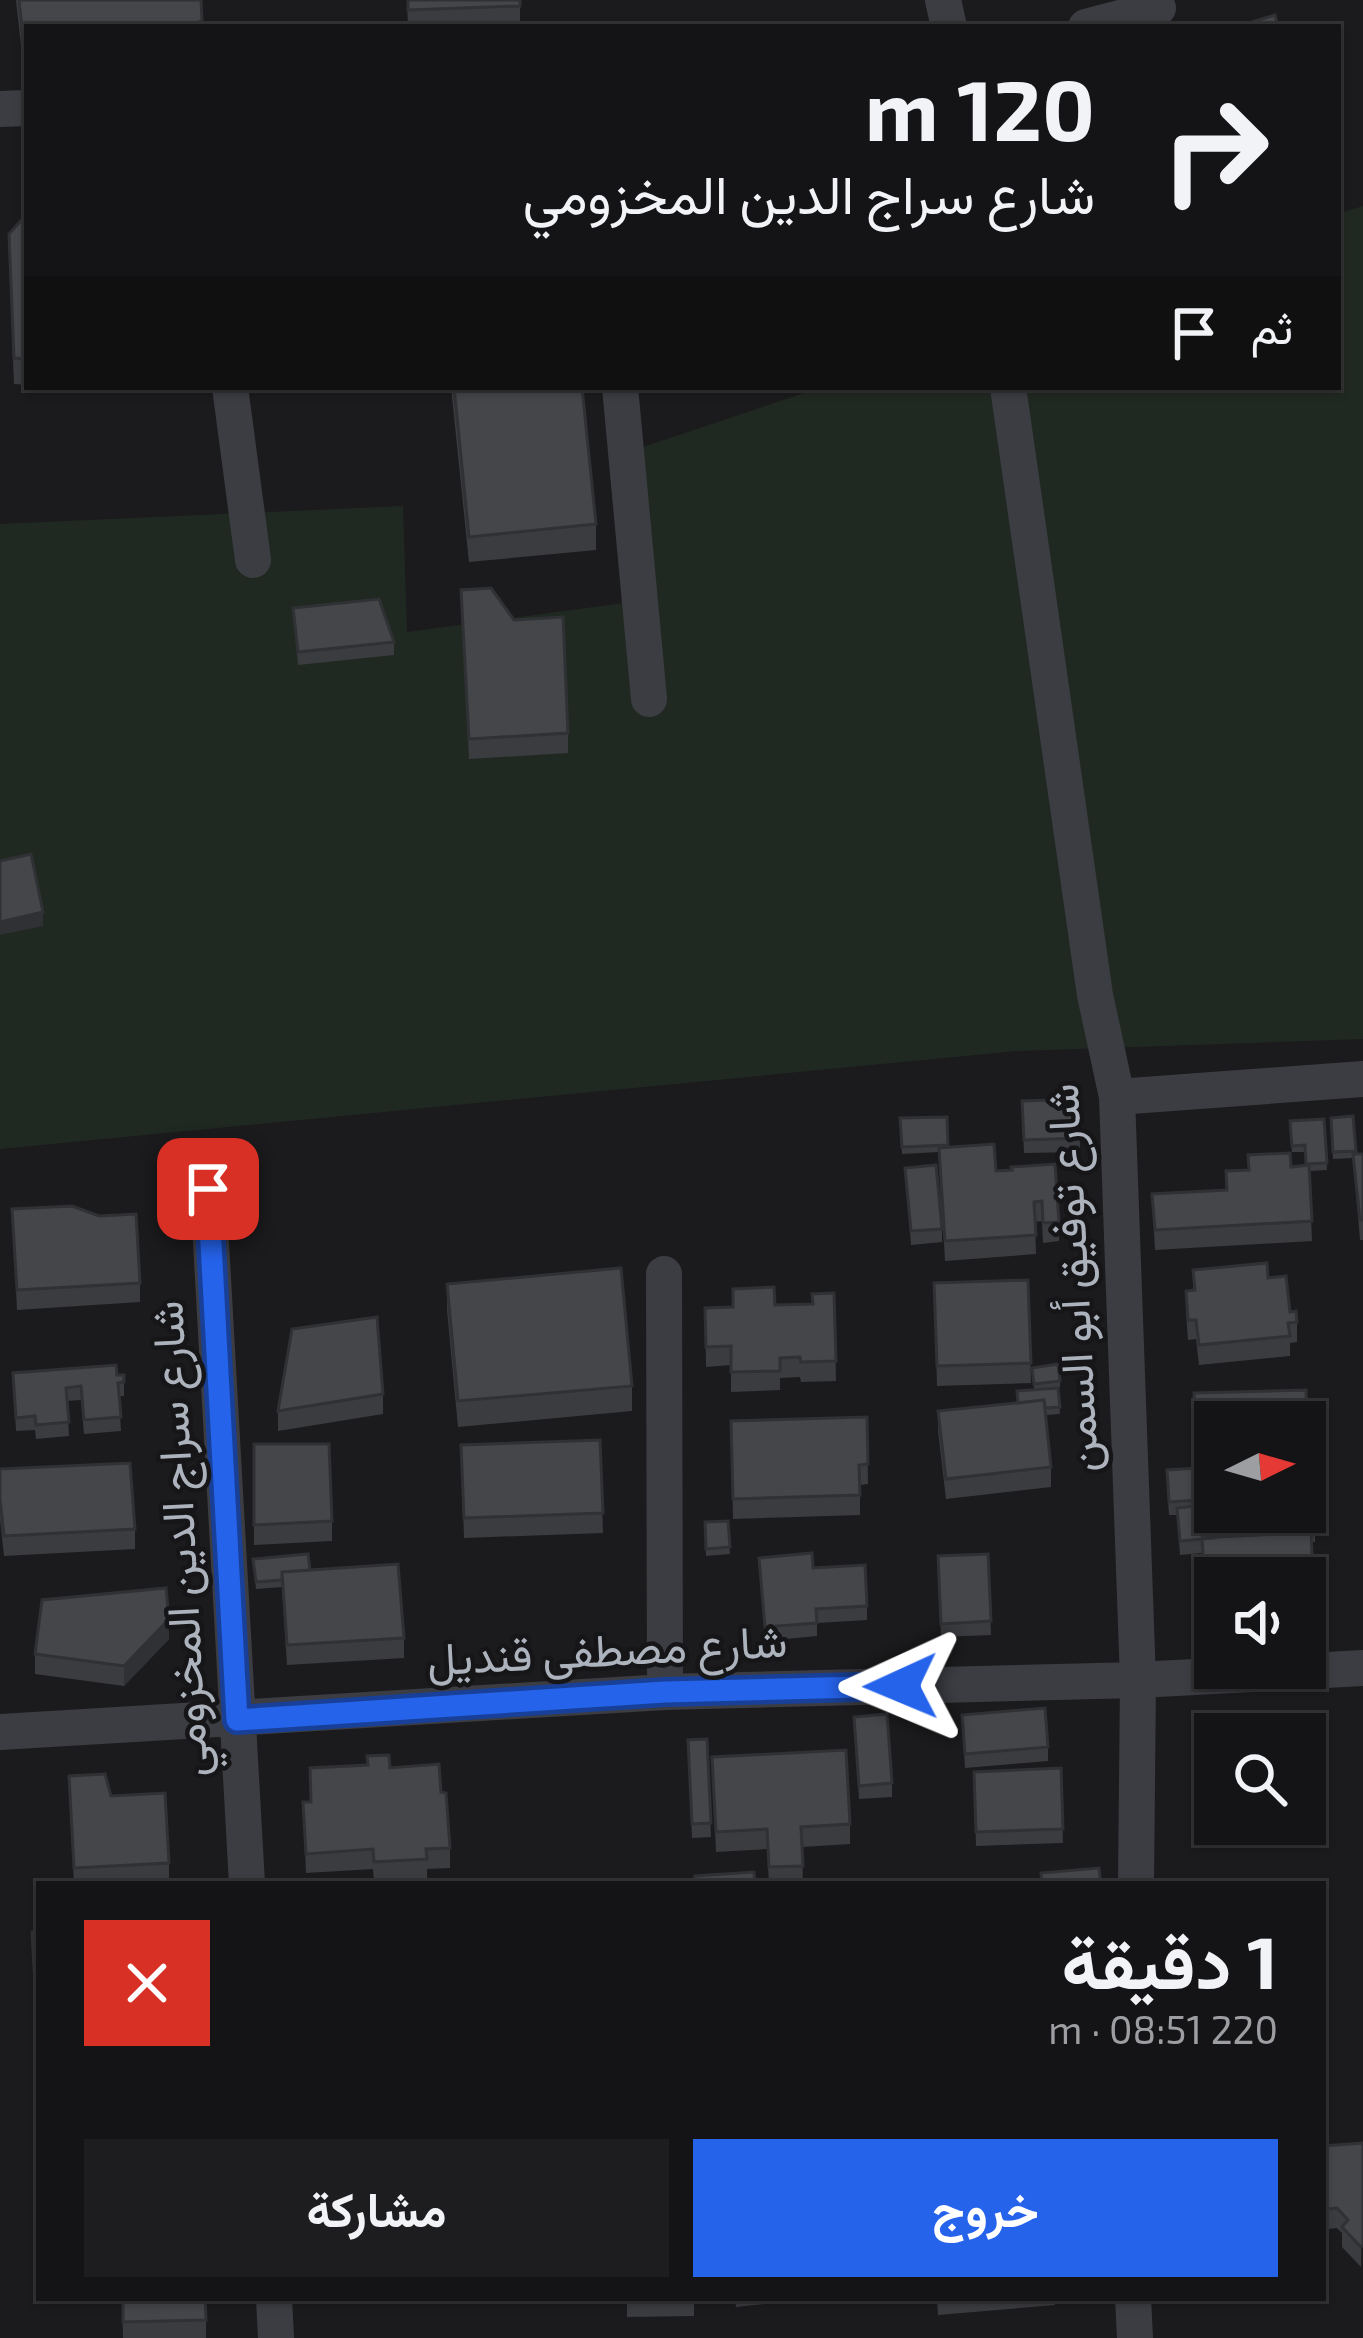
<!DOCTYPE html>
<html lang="ar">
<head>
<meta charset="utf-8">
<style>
	body { margin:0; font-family:"Exo 2",Vazirmatn,sans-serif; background:#1d1d1f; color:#f1f3f6; direction:rtl; height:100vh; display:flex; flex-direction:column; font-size:45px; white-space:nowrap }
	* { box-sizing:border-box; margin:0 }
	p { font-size:39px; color:#9d9ea1 }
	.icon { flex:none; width:66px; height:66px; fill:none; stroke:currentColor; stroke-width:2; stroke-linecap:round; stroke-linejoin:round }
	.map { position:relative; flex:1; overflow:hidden; direction:ltr }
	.sheet { position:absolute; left:36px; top:1881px; width:1290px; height:420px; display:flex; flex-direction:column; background:#141416; border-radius:0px; box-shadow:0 3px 9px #0004,0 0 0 3px #333335; direction:rtl }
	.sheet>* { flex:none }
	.guide { position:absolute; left:24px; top:24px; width:1317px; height:366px; border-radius:0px; box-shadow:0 3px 9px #0004,0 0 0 3px #333335; direction:rtl; background:#141416; color:#f1f3f6; overflow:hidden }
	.needle { width:78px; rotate:85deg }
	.controls { position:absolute; left:1194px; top:1401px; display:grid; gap:24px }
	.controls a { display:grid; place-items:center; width:132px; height:132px; border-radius:0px; background:#141416; box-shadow:0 3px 9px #0004,0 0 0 3px #333335; font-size:60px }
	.pin { position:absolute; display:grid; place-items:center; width:102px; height:102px; color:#fff; margin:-51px; border-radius:24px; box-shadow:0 6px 18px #0006 }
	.me { position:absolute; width:132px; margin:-66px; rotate:269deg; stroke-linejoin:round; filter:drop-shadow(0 0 9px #0008) }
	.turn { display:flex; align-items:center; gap:42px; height:252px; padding:0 48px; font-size:54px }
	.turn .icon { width:156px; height:156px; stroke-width:2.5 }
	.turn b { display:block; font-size:84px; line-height:102px }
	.then { display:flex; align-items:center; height:114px; padding:0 48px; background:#0003; gap:24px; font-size:45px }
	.round { display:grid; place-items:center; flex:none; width:126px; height:126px; border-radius:0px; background:#1d1d1f }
	.overview { display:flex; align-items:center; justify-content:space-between; height:204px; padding:0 48px }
	h1 { font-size:72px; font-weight:700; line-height:90px }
	.cta { display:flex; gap:24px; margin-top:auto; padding:24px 48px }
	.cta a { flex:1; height:138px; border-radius:0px; background:#2563eb; color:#fff; font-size:48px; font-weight:700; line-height:138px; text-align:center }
	.cta a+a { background:#1d1d1f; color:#f1f3f6 }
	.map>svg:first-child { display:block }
	.green { fill:#202921 }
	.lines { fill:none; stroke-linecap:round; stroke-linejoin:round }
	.minor { stroke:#3c3d43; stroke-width:36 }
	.wall { fill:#3b3c40 }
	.shaded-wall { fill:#303134 }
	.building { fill:#45464a; stroke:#303134; stroke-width:3 }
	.route-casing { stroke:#184099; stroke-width:30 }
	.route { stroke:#2563eb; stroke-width:21 }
	.labels { text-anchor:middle; stroke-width:9; stroke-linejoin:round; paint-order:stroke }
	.street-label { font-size:45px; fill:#adb3bd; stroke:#161618 }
</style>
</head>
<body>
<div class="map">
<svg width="1363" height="2338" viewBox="0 0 1363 2338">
	<rect width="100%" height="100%" fill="#1b1b1d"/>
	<path class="green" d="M1363,206v833l-346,12 -1017,98v-625l403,-18 4,126 247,-33 -29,-146 197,-66h516v-173z"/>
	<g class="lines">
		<path class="minor" d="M943,0l6,27
			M1086,27l72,-19
			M0,109l27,-1
			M230,387l23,173
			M620,387l29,312
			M1008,387l87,608 22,102 21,583 -2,204
			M1117,1097l246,-18
			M208,1189l39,695
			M664,1274l1,418
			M0,1732l665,-40 473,-12 225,-12
			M274,2298l2,40
			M1133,2298l2,40"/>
	</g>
	<path class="wall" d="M16,0h185l1,27h-175v56h-2z
		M407,0h113v26l-112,1z
		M27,214v171l-13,-1 -5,-124z
		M74,387h80v4z
		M451,387h131l14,137v26l-127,12z
		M461,590l107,143v20l-99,6z
		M293,608l101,34v13l-96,10z
		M1079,1099l1,53 -56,1 -2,-52z
		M1353,1116l3,38h7v86h-3l-7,-82 -20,1 -2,-41z
		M947,1117l1,31 48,23 16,-1 47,52v19l-16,2 -1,-22 -7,1 1,32 -91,7 -6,-109 -37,2 -2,-36z
		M1324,1119l3,51 -18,1 3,70 -157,9 -3,-56 74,-4v-19l22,-1v-15l43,12 15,-2 -1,-13h-13l-2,-31z
		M905,1168l37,61v13l-31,3z
		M12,1209l128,74v19l-123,8z
		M1193,1270l75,8 29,44v20l-7,1v13l-91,9 -3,-26 -8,1 -2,-29v-20l7,-1z
		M1028,1280l3,103 -94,3 -3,-103z
		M447,1284l185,102v25l-174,16 -11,-117z
		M834,1293l2,88 -35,1 -1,-5 -20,1v12l-49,2v-27l-25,2 -1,-59 108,-4z
		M1032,1368l28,13v6l-2,1 2,26 -14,1 5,52v20l-105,12 -8,-68v-20l79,-8 17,-14z
		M13,1373l104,2 7,7v14h-5l2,35 -37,3 -3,-34 -14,1 2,35 -33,3 -1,-9 -19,1z
		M1306,1390l2,84h-3v-52h-90v90l100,16v14h-4l3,71h-9v-35h-90v41h-9l-4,-66 -22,2 -3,-40h-8l-2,-31v-14l29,-2 -2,-75z
		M383,1394v20l-105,17v-20z
		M867,1417l1,67 -8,1v30l-127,4 -2,-98z
		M600,1440l3,93 -139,5 -3,-93z
		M254,1444l78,77v20l-78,4z
		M0,1469l135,60v20l-131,7 -4,-37z
		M728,1521l2,33 -24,2 -1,-34z
		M988,1554l3,81 -50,2 -3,-81z
		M759,1558l54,10 54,38v14l-50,3v13l-52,5z
		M253,1559l57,11 94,68v20l-117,7 -5,-78 -26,2z
		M169,1639l-45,47 -89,-12v-20z
		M962,1715l86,32v14l-83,7z
		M854,1717l38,66v14l-33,2z
		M707,1739l4,98 -19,1 -4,-98z
		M712,1757l138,67v20l-48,3 1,37h-45l11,-1 -2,-34 -51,3z
		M310,1768h80l51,24 9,56v20l-23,1v10l-53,3 -1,-13 -67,4 -3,-71h7z
		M1061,1768l2,75 -87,3 -2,-74z
		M69,1776l42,20 58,67v20l-95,1z
		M32,1932h7v125l-7,-105z
		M1363,2143l-2,124 -19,-20v-14l-5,-5 -10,1 -4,-3v-80z
		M122,2298l84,22v18h-83z
		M627,2298h67v18l-67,1z
		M735,2298h30v6l-29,3z
		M937,2298h118v7l-117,10z"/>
	<path class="shaded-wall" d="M43,912v14l-43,9v-13z
		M169,1619v20l-45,47v-20z"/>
	<path class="building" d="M19,0h182l1,20 -11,7h-164v31h-2z
		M408,0h112v6l-112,4z
		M1275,15l3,12h-42z
		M27,214v145l-13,-1 -5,-124z
		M454,387h128l14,137 -127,13z
		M491,588l23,32 49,-3 5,116 -99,6 -8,-149z
		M379,599l15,43 -96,10 -5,-44z
		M31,854l12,58 -43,10v-61z
		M1079,1099l1,39 -56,2 -2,-39z
		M1353,1116l3,35 -23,1 -2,-34z
		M947,1117l1,28 -46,2 -2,-29z
		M1324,1119l3,44 -21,1 -1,-19 -13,1 -2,-25z
		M994,1144l2,27 16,-1 -1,-3 44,-3 4,58 -16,1 -1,-22 -8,1 2,33 -91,6 -6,-93z
		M1290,1153l1,14 18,-2 3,56 -157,9 -3,-36 75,-4 -1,-19 23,-1 -1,-15z
		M1353,1154h10v66h-3z
		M936,1165l6,64 -31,2 -6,-63z
		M72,1206l27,10 37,-2 4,69 -123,7 -5,-81z
		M1267,1263l1,15 18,-2 4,36 6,-1 1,11 -9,1 2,13 -91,9 -3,-25h-8l-2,-29 9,-1 -2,-20z
		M621,1268l11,118 -174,15 -11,-117z
		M1028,1280l3,83 -94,3 -3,-83z
		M774,1287l1,18 38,-1 -1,-10 22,-1 2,68 -35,1 -1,-5 -20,1v13l-49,1v-26l-25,1 -1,-39 28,-1v-18z
		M377,1317l6,77 -105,17 14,-82z
		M1058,1364l2,17 -26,3 -2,-16z
		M116,1365l1,10h7v7l-6,1 3,34 -37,3 -3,-34 -15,2 3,34 -33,3 -1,-9 -19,2 -3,-45z
		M1058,1388l2,19 -15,1 -1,-8 -26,3 -1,-12z
		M1306,1390l2,64h-3v-32h-90v34l-19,1 -2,-64z
		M1044,1400l7,67 -105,12 -8,-68z
		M867,1417l1,47 -9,1 1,30 -127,4 -2,-78z
		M600,1440l3,73 -139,5 -3,-73z
		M254,1444h75l3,77 -78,4z
		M130,1463l5,66 -131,7 -4,-37v-30z
		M1215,1467v32l-46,3 -2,-32z
		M1305,1495h7l3,33 -135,13 -3,-33 38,-4v8h90z
		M728,1521l2,26 -24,2 -1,-27z
		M1311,1532l3,61 -9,1v-16h-90v21h-9l-4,-61z
		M812,1553l1,15 52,-3 2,41 -51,3 1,14 -52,4 -6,-69z
		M308,1554l2,16 -28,2v8l-26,2 -3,-23z
		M988,1554l3,67 -50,3 -3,-68z
		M398,1564l6,74 -117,7 -5,-73z
		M166,1588l3,31 -45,47 -89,-12 7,-54z
		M1045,1708l3,39 -83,7 -3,-39z
		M887,1714l5,69 -33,3 -5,-69z
		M707,1739l4,84 -19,1 -4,-84z
		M846,1750l4,74 -49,3 2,39 -34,1 -2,-38 -51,3 -4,-75z
		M389,1755l1,13 49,-4 2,28 5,1 4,55 -24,1 1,10 -53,3 -1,-13 -67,5 -3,-52h8l-1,-34 58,-3 -1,-9z
		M1061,1768l2,61 -87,3 -2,-60z
		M105,1774l6,22 54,-3 4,70 -95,5 -5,-92z
		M1099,1868l2,16h-59l-1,-11z
		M754,1872l1,12h-60v-8z
		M791,1882v2h-33z
		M32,1932h7v105h-1z
		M1363,2143v102l-2,2 -19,-20 6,-7 -11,-12 -10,1 -4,-3v-60z
		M123,2298h82l1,22 -83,2z
		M938,2298h41l-41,4z"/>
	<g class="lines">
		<defs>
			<path id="route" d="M208,1189l29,531 428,-28 236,-6"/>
		</defs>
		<use href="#route" class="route-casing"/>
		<use href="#route" class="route"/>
	</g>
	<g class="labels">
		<g class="street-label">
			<text transform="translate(1072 1278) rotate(-93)" y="16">شارع توفيق أبو السمن</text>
			<text transform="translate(179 1539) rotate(-93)" y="16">شارع سراج الدين المخزومي</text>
			<text transform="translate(607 1650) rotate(-3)" y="16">شارع مصطفى قنديل</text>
		</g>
	</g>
</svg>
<div class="controls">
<a><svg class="needle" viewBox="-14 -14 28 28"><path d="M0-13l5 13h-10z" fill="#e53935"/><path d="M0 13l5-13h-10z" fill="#9d9ea1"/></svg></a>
<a><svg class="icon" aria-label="sound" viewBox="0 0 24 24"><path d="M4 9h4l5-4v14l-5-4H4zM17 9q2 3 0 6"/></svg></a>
<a><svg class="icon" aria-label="search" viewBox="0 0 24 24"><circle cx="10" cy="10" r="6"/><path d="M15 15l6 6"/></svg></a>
</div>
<div class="pin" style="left:208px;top:1189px;background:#d93025"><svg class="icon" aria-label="arrive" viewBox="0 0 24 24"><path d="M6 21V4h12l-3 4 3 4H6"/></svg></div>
<svg class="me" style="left:901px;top:1686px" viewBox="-20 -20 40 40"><path d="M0-17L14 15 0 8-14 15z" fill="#2563eb" stroke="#fff" stroke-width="4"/></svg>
<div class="guide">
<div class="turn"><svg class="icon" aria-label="right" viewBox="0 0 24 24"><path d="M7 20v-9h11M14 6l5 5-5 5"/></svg><div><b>120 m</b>شارع سراج الدين المخزومي</div></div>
<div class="then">ثم<svg class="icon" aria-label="arrive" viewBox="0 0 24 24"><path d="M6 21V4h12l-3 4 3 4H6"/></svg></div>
</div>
<section class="sheet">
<div class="overview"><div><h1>1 دقيقة</h1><p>220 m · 08:51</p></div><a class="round" style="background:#d93025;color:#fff"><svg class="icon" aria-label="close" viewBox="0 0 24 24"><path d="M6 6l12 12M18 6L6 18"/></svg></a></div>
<div class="cta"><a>خروج</a><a>مشاركة</a></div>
</section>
</div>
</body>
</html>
